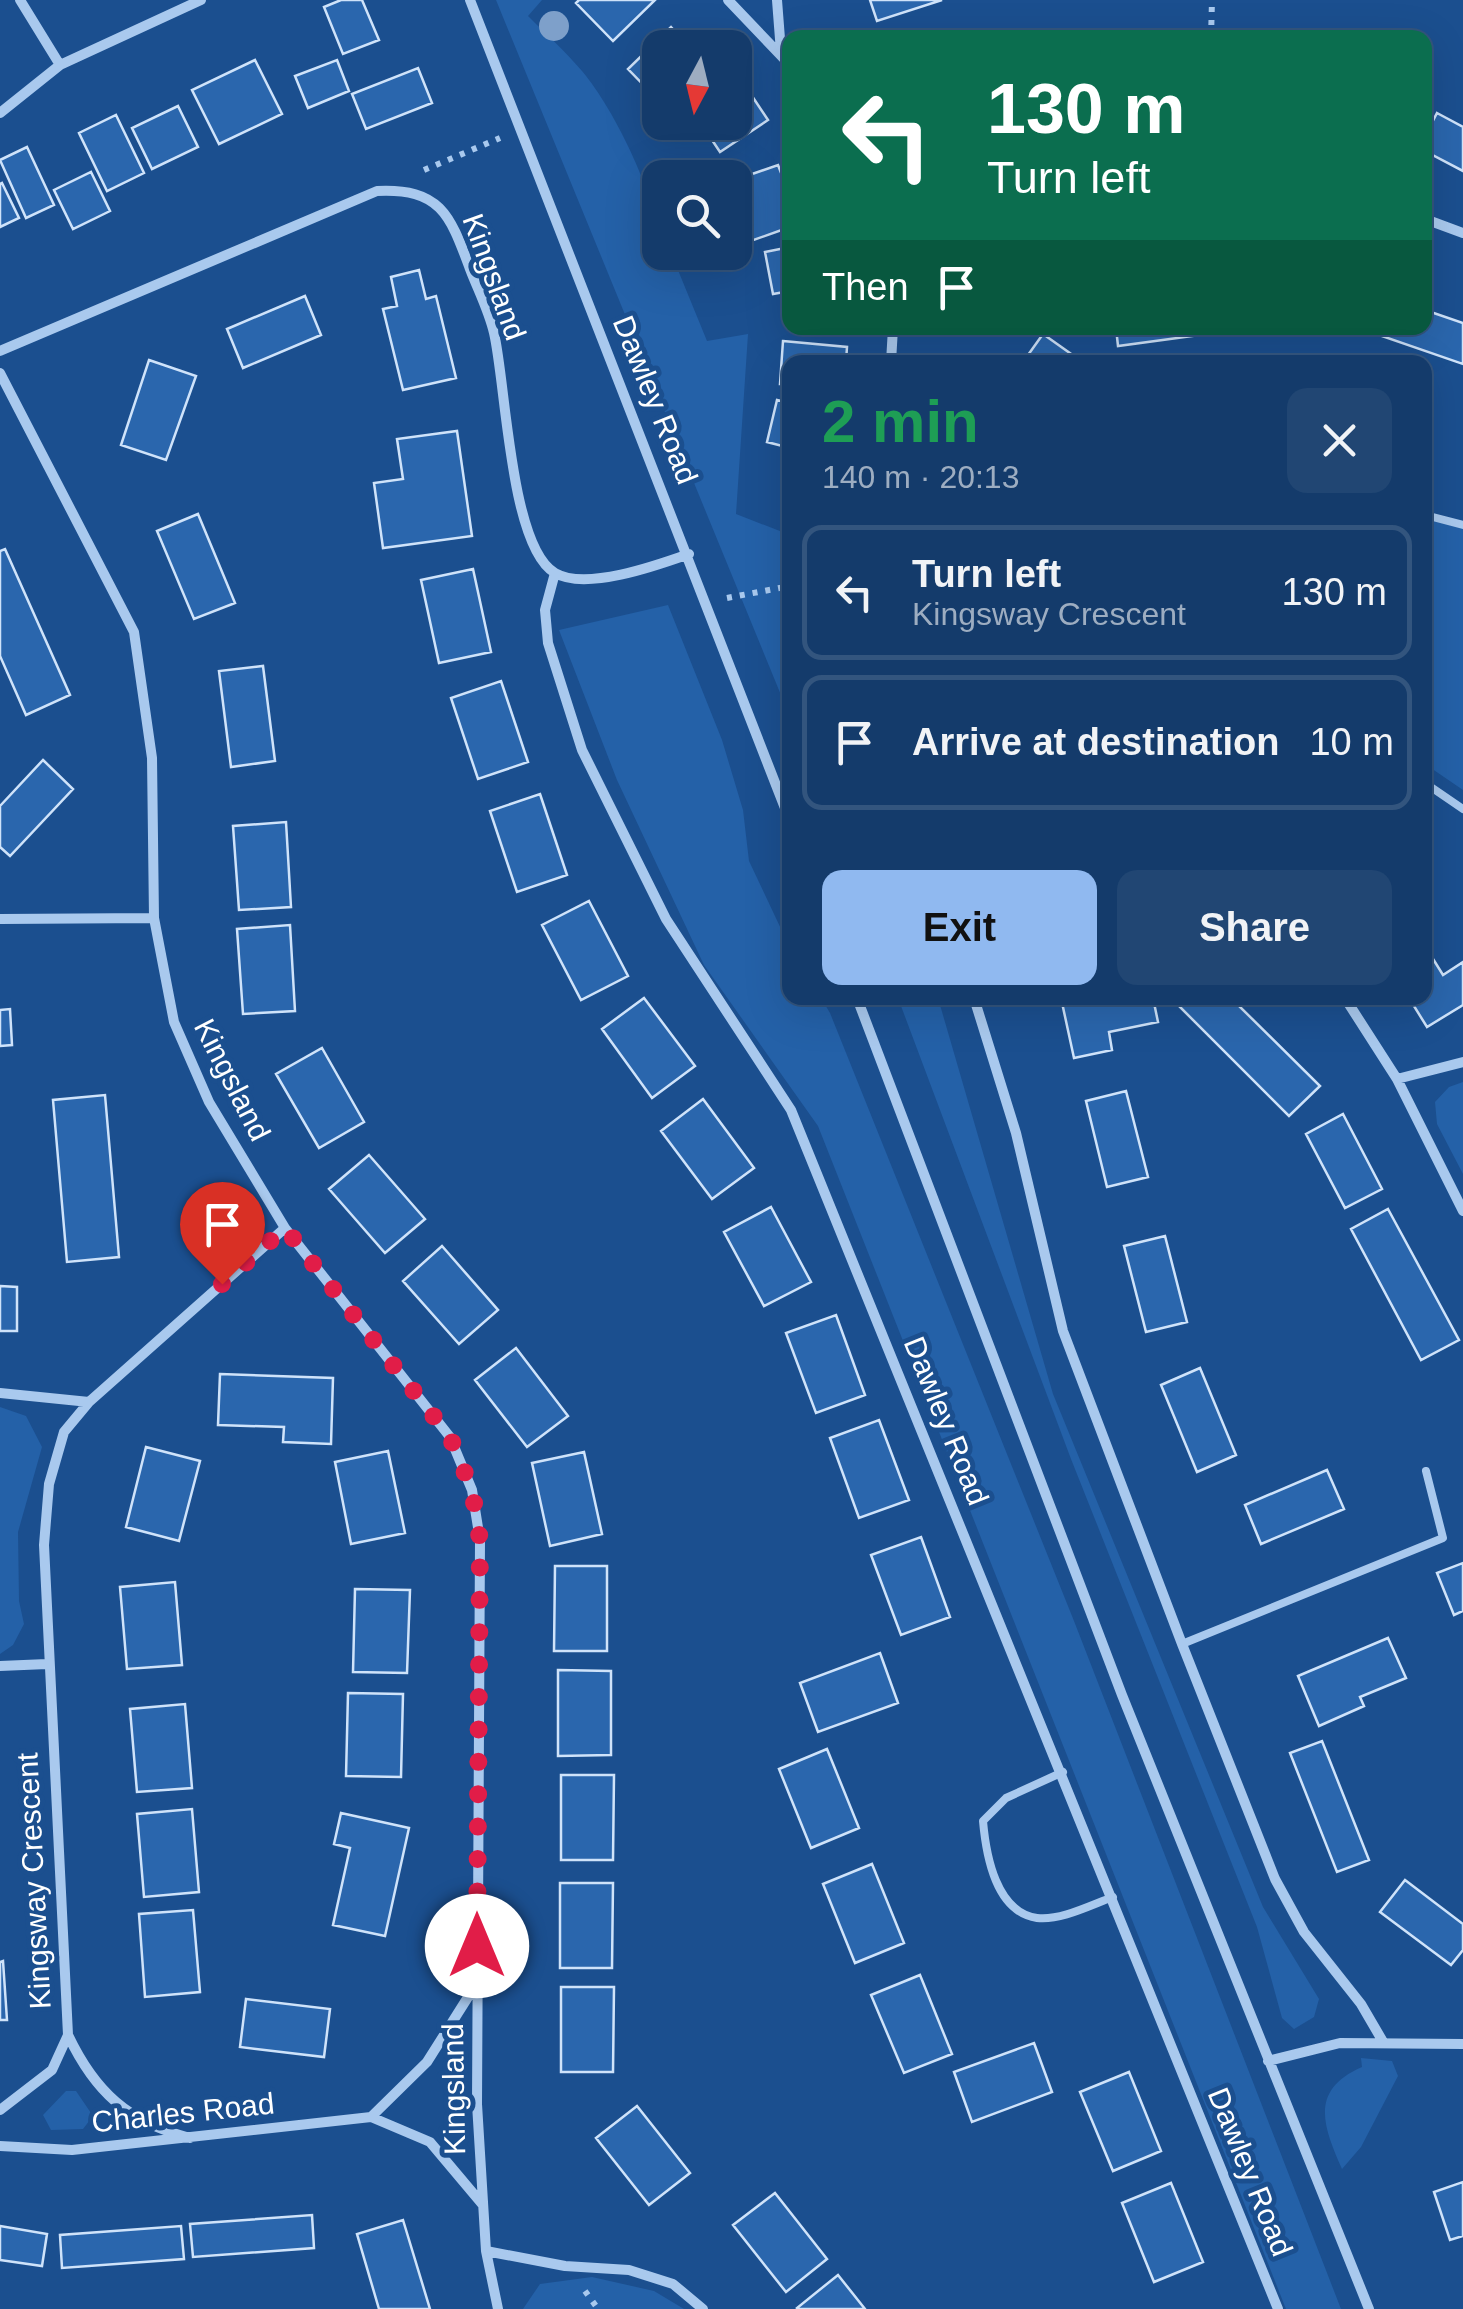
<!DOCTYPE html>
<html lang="en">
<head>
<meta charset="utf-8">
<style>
	body { margin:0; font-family:Arial,sans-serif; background:#214673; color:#f1f3f6; height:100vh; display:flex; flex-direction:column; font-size:38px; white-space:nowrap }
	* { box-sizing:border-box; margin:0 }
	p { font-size:32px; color:#9dadc1 }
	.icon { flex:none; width:55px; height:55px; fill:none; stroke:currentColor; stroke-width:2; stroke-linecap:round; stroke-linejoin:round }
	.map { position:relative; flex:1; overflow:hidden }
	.side { position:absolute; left:782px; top:355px; width:650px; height:650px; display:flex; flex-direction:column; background:#143b6b; border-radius:20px; box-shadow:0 10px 40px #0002,0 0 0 2px #33557e }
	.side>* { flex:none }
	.banner { position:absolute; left:782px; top:30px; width:650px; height:305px; border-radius:20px; box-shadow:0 10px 40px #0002,0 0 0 2px #33557e; background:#0b6e4f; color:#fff; overflow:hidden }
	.needle { width:65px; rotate:187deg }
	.tools { position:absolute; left:642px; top:30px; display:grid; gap:20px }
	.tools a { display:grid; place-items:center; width:110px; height:110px; border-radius:20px; background:#143b6b; box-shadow:0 10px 40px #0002,0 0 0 2px #33557e; font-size:50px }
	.pin { position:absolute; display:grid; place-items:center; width:85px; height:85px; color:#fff; margin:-102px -42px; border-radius:50% 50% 50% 0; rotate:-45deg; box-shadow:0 0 10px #0007 }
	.pin .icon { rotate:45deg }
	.me { position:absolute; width:110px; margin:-55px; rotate:0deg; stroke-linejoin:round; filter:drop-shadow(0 0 8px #0008) }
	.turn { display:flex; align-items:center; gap:35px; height:210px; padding:0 40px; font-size:45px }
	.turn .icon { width:130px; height:130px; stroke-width:2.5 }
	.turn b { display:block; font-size:70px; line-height:85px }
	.then { display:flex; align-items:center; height:95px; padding:0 40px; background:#0003; gap:20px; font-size:38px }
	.round { display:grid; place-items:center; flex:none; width:105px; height:105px; border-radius:20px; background:#214673 }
	.summary { display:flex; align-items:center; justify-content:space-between; height:170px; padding:0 40px }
	h1 { font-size:60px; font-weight:800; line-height:75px; color:#1e9e55 }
	.primary-button { display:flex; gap:20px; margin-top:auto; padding:20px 40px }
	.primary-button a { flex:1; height:115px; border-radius:20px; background:#90b9f0; color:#111; font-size:40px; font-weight:800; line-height:115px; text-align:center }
	.primary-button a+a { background:#214673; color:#f1f3f6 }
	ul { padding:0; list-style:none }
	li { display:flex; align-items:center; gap:30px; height:135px; margin:0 20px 15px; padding:0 20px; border:5px solid #33557e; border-radius:20px }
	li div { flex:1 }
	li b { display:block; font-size:38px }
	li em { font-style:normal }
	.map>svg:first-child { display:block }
	.green { fill:#2461a8 }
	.building { fill:#2a66ad; stroke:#cfe3fa; stroke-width:2.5 }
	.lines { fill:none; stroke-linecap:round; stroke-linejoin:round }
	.path { stroke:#a9c9ee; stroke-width:6; stroke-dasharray:5 8; stroke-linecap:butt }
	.service { stroke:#a9c9ee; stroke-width:8 }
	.minor { stroke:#a9c9ee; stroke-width:10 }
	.tree { fill:#7ea0ca }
	.route { stroke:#e11d48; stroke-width:18; stroke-dasharray:0 32.4 }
	.labels { text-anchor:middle; stroke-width:10; stroke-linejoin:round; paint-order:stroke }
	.street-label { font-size:30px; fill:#fff; stroke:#1b4f8f }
</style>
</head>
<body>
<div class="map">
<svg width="1463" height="2309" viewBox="0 0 1463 2309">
	<rect width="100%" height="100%" fill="#1b4f8f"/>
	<path class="green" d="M496,0h46l-14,16c18,18 37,35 54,55 33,39 78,131 78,181l11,1 36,88 41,-7 -12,180 54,21v182z
		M1425,519l38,8v263l-38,-26z
		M668,605l54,135 21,70 6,51 41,87v50h31l9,15 244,608 267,688h-55l-468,-1183 -114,-161 -87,-185 -58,-150z
		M898,998h40l115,396 210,513 56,92 -5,18 -20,12 -12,-11 -25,-91 -186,-468z
		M1463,1082v92l-26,-50 -2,-22 14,-15z
		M0,1407l26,9 16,31 -24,85 1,69 5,23 -11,21 -13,9z
		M1361,2058l31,3 6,15 -37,71 -19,22c-19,-43 -33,-79 20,-102z
		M66,2091h10l17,25 -10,13 -32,1 -8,-15z
		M592,2277l62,14 30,18h-161l17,-25z"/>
	<path class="building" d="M341,0h21l17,40 -36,14 -19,-47z
		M579,0h76l-42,41 -37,-38z
		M870,0h72l-65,21z
		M671,27l19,21h-30v54l-32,-33z
		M255,60l27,54 -63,30 -27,-54z
		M337,60l12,31 -41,17 -13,-32z
		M418,68l14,35 -66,26 -14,-35z
		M744,84l24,36 -48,32 -20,-30h35v-32z
		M178,106l20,41 -46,22 -20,-41z
		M1437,113l26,14v44l-38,-20v-15z
		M116,115l28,58 -37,18 -28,-58z
		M27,147l27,58 -28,13 -26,-58z
		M778,165l5,13 7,-2v51l-42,15 -13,-38v-24z
		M91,172l19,39 -37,18 -19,-39z
		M2,183l17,35 -19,9v-43z
		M790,247v44l-17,3 -8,-42z
		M419,270l7,29 10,-3 20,82 -53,12 -20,-81 14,-3 -6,-29z
		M305,296l16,39 -78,33 -16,-39z
		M1425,310l38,13v41l-87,-30 2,-6h47z
		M1116,328h105l1,4 -104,14z
		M1043,334l38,27 -1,1h-57z
		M783,341l64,6 -1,15h-56v22h-10z
		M149,360l47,16 -30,84 -45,-15z
		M777,400l13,3v45l-23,-6z
		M457,431l15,105 -89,12 -9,-65 29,-4 -6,-40z
		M198,514l37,89 -41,16 -37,-88z
		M5,549l65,146 -44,20 -26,-59v-105z
		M473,569l18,83 -52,11 -18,-83z
		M263,666l12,95 -44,6 -12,-96z
		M501,681l27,81 -50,17 -27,-81z
		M43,760l30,29 -63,67 -10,-9v-41z
		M540,794l27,81 -50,17 -27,-81z
		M286,822l5,85 -52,3 -6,-84z
		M589,901l39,75 -47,24 -39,-75z
		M290,925l5,86 -52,3 -6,-85z
		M1425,946l18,29 20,-13v43l-36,22 -18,-29h16z
		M644,998l51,68 -43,32 -50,-69z
		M1061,998l18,3 74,-3 5,24 -49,10 3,18 -38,8z
		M1179,998h52l89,88 -31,30 -114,-114z
		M10,1009l2,36 -12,1v-36z
		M322,1048l42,74 -45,26 -43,-74z
		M1126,1091l22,86 -41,10 -21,-86z
		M105,1095l14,162 -52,5 -14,-162z
		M703,1099l51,69 -42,31 -51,-68z
		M1343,1114l39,75 -37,19 -39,-74z
		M369,1155l56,64 -40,34 -56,-64z
		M771,1207l40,75 -47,24 -40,-74z
		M1388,1209l71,131 -38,20 -70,-131z
		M1165,1236l22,86 -41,10 -22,-86z
		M442,1246l56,64 -39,34 -56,-63z
		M0,1286l17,1v44h-17z
		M836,1315l29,80 -49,18 -30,-80z
		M516,1348l52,68 -41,31 -52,-67z
		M1200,1368l36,87 -39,17 -36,-87z
		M220,1374l113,4 -2,66 -48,-2 1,-15 -66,-2z
		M879,1420l30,80 -50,18 -29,-80z
		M146,1447l54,14 -21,80 -53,-14z
		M388,1451l17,82 -54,11 -16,-82z
		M584,1452l18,82 -52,12 -18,-83z
		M1327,1470l17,39 -83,35 -16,-39z
		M921,1537l29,80 -49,18 -30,-80z
		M1463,1563v48l-9,4 -17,-42z
		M555,1566h52v85h-53z
		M175,1582l7,83 -55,4 -7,-82z
		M355,1589l55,1 -3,83 -54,-1z
		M1388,1638l18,40 -46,19 4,9 -45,20 -21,-50z
		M880,1653l18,50 -80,29 -18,-49z
		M558,1670l53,1v84l-53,1z
		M348,1693l55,1 -2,83 -55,-1z
		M185,1704l7,84 -55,4 -7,-83z
		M1322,1741l47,119 -32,12 -47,-119z
		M827,1749l32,79 -48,20 -32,-79z
		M561,1775h53l-1,85h-52z
		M192,1809l7,83 -55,5 -7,-83z
		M341,1813l68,15 -24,108 -52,-11 17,-77 -16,-4z
		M872,1864l32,79 -49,20 -32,-79z
		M1405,1880l58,44v26l-12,15 -71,-53z
		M560,1883h53l-1,85h-52z
		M193,1910l7,82 -55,5 -6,-83z
		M3,1961l4,59h-7v-58z
		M920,1975l32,79 -48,19 -33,-78z
		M561,1987h53l-1,85h-52z
		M246,1999l84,10 -6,48 -84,-10z
		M1034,2043l18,49 -80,30 -18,-50z
		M1129,2072l32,79 -48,20 -33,-79z
		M637,2106l53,67 -41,32 -53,-67z
		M1463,2182v54l-13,4 -16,-48z
		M1171,2183l32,79 -49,20 -32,-79z
		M775,2193l52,66 -41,33 -53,-67z
		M312,2215l2,33 -121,9 -3,-33z
		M403,2220l27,89h-51l-22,-75z
		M0,2226l47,8 -5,32 -42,-6z
		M181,2226l3,33 -122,9 -2,-33z
		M838,2275l27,34h-67l-1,-1z"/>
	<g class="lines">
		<path class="path" d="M1211,38l1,-38
			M424,170l76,-32
			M727,598l63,-12
			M585,2291l13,18"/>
		<path class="service" d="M1425,515l38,10
			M1425,783l38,26
			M1182,1644l261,-106 -17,-67
			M1063,1772l-57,26 -23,23c3,34 13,91 54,97 23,3 54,-13 76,-21"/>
		<path class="minor" d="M20,0l40,65
			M470,0l320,821
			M728,0l62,65
			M777,0l4,52
			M0,113l60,-48 141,-65
			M1425,219l38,14
			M0,351l377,-160c64,-3 73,24 93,78 8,21 19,42 24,64 12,51 16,214 61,240 31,18 103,-8 134,-19
			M891,362l2,-34
			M0,373l134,259 18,126 2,160 20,104 35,80 76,126 165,209 22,53 8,50 -3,564 9,147 12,58
			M555,573l-10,37 3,33 34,107 84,169 125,191 487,1199
			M0,919l154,-1
			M857,998l265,697 247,614
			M974,998l42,135 47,198 119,313 93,235 29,53 57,72 21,36
			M1345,998l52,81 66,132
			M1397,1079l66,-17
			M0,1393l89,9
			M0,1666l47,-2
			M1268,2061l72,-18 123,1
			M0,2110l52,-40 16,-35
			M371,2117l56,-55 48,-76
			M190,2138c-62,-16 -95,-46 -122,-103l-24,-490 5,-61 15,-52 25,-30 196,-174
			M0,2146l72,4 299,-33 59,25 53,63
			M486,2251l79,15 64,4 44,14 30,25"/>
	</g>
	<circle class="tree" cx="554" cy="26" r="15"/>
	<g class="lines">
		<path class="route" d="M222,1284l63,-56 165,209 22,53 8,50 -3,406"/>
	</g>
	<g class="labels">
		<g class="street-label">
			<text transform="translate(494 277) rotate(70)" y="10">Kingsland</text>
			<text transform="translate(655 400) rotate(68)" y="10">Dawley Road</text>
			<text transform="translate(232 1080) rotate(63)" y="10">Kingsland</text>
			<text transform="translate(946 1421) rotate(68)" y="10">Dawley Road</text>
			<text transform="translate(34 1881) rotate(-93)" y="10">Kingsway Crescent</text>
			<text transform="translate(454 2089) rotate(-91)" y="10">Kingsland</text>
			<text transform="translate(183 2113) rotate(-6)" y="10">Charles Road</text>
			<text transform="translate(1250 2172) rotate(68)" y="10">Dawley Road</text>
		</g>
	</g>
</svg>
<div class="tools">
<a><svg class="needle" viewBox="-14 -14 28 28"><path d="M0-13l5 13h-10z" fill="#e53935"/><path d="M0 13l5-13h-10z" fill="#9dadc1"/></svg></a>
<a><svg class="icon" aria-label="search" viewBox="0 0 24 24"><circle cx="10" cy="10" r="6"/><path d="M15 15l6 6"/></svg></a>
</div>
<div class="pin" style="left:222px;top:1284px;background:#d93025"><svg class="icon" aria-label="arrive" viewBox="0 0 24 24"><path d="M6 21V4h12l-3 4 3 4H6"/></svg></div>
<svg class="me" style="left:477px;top:1946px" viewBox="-20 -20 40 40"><circle r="19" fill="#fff"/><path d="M0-13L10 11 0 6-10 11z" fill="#e11d48"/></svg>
<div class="banner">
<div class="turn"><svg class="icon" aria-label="left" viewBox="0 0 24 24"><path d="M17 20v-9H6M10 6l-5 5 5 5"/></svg><div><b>130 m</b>Turn left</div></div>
<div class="then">Then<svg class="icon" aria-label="arrive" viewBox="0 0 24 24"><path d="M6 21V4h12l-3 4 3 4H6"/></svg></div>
</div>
<section class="side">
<div class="summary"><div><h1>2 min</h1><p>140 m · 20:13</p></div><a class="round"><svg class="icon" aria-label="close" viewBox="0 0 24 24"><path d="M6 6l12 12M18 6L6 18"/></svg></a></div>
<ul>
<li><svg class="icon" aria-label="left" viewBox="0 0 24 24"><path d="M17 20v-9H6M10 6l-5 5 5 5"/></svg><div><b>Turn left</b><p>Kingsway Crescent</p></div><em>130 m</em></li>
<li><svg class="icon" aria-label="arrive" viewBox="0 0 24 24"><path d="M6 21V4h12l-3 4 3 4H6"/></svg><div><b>Arrive at destination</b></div><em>10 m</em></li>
</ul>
<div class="primary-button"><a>Exit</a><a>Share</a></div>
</section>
</div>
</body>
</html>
